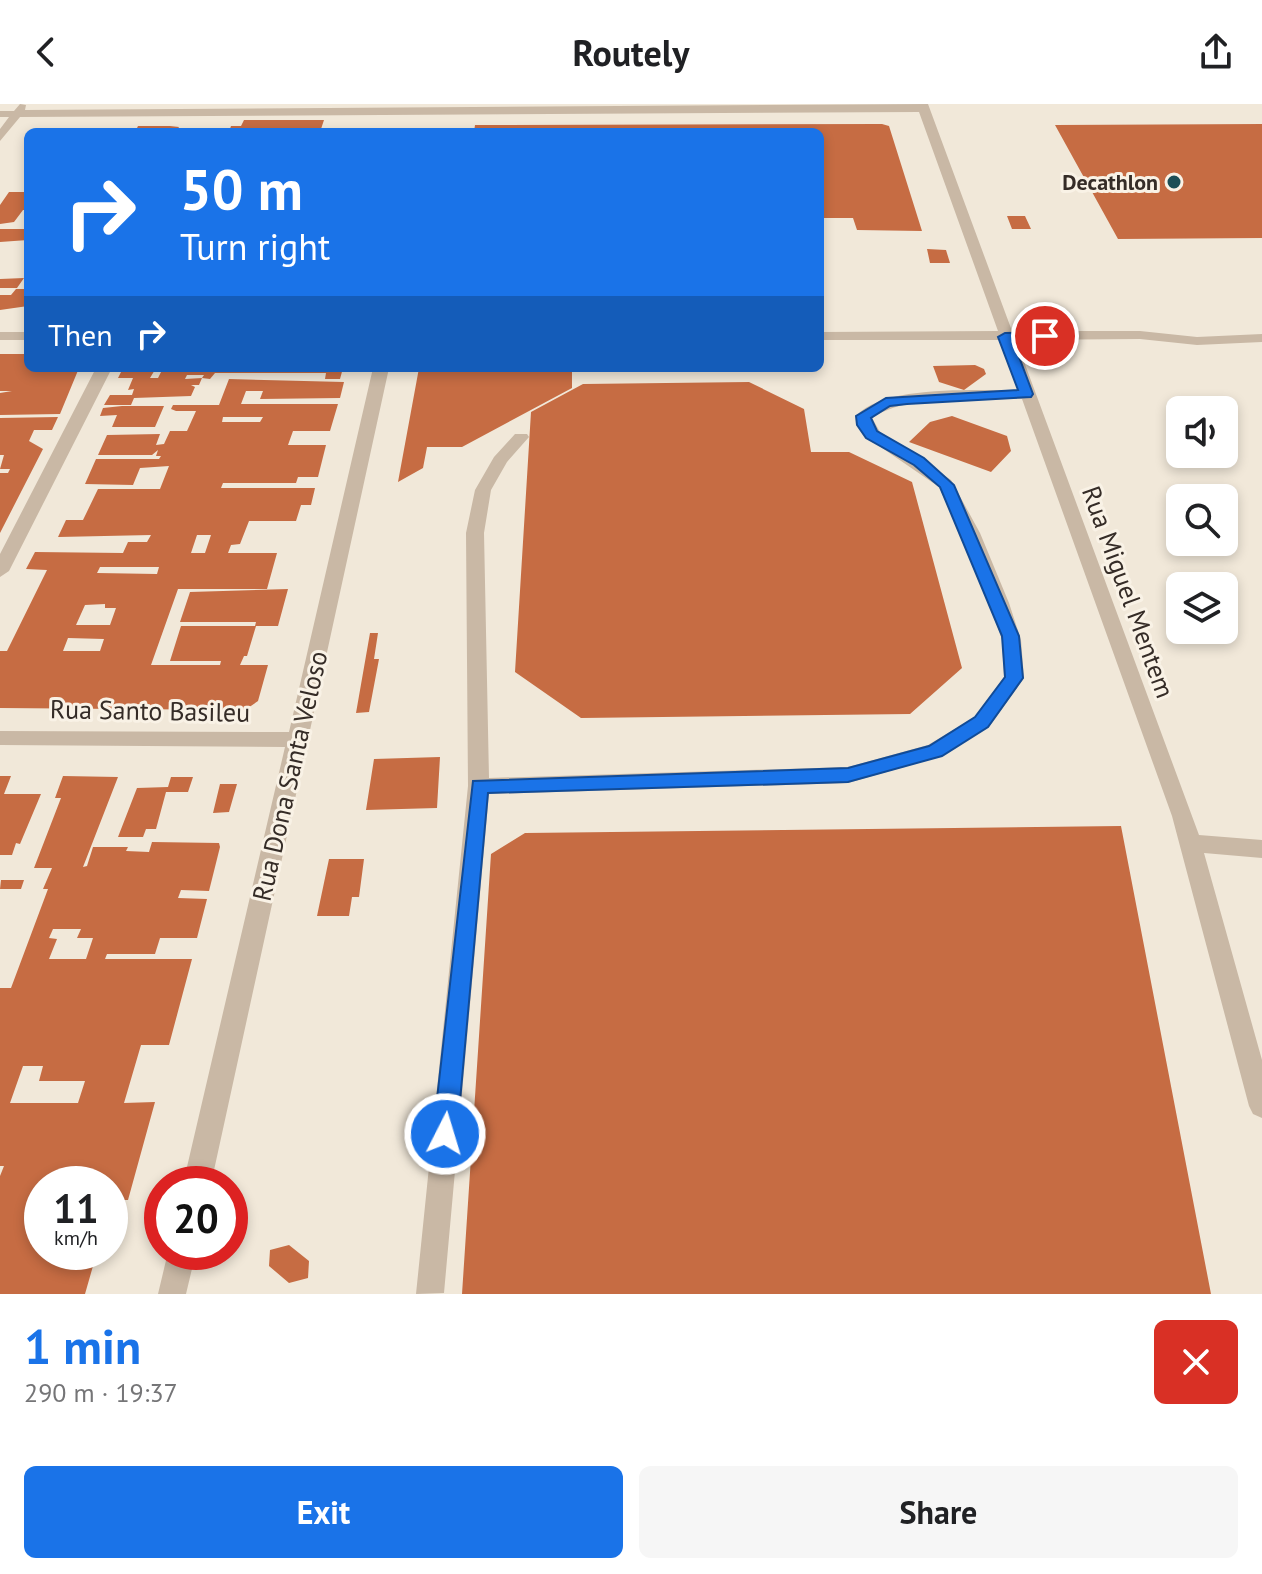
<!DOCTYPE html>
<html lang="en">
<head>
<meta charset="utf-8">
<style>
	body { margin:0; font-family:"PT Sans",sans-serif; background:#f6f6f6; color:#202124; height:100vh; display:flex; flex-direction:column; font-size:30px; white-space:nowrap }
	* { box-sizing:border-box; margin:0 }
	p { font-size:26px; color:#757577 }
	.icon { flex:none; width:44px; height:44px; fill:none; stroke:currentColor; stroke-width:2; stroke-linecap:round; stroke-linejoin:round }
	.map { position:relative; height:1190px; overflow:hidden }
	.side { display:flex; flex-direction:column; background:#fff; flex:1 }
	.side>* { flex:none }
	.banner { position:absolute; left:24px; top:24px; width:800px; height:244px; border-radius:12px; box-shadow:0 4px 12px #0003; background:#1a73e8; color:#fff; overflow:hidden }
	.fabs { position:absolute; left:1166px; top:292px; display:grid; gap:16px }
	.fabs a { display:grid; place-items:center; width:72px; height:72px; border-radius:12px; background:#fff; box-shadow:0 4px 12px #0003; font-size:40px }
	.speed { position:absolute; left:24px; top:1062px; display:flex; gap:16px; font-size:40px; font-weight:700; text-align:center }
	.speed>* { display:grid; place-content:center; width:104px; height:104px; border-radius:50%; background:#fff; box-shadow:0 4px 12px #0003; line-height:1 }
	.speed small { font-size:20px; font-weight:400 }
	.speed .limit { border:12px solid #d22; background:#fff; color:#111 }
	.pin { position:absolute; display:grid; place-items:center; width:68px; height:68px; color:#fff; margin:-34px; border:4px solid #fff; border-radius:50%; box-shadow:0 2px 8px #0007 }
	.me { position:absolute; width:88px; margin:-44px; rotate:5deg; stroke-linejoin:round; filter:drop-shadow(0 0 6px #0008) }
	.turn { display:flex; align-items:center; gap:28px; height:168px; padding:0 24px; font-size:36px }
	.turn .icon { width:104px; height:104px; stroke-width:2.5 }
	.turn b { display:block; font-size:56px; line-height:68px }
	.then { display:flex; align-items:center; height:76px; padding:0 24px; background:#0003; gap:16px; font-size:30px }
	.round { display:grid; place-items:center; flex:none; width:84px; height:84px; border-radius:12px; background:#f6f6f6 }
	.headline { display:flex; align-items:center; justify-content:space-between; height:136px; padding:0 24px }
	h1 { font-size:48px; font-weight:800; line-height:60px; color:#1a73e8 }
	.action { display:flex; gap:16px; margin-top:auto; padding:16px 24px }
	.action a { flex:1; height:92px; border-radius:12px; background:#1a73e8; color:#fff; font-size:32px; font-weight:800; line-height:92px; text-align:center }
	.action a+a { background:#f6f6f6; color:#202124 }
	header { display:flex; justify-content:space-between; align-items:center; height:104px; padding:0 24px; background:#fff; font-size:36px; font-weight:800 }
	.map>svg:first-child { display:block }
	.building { fill:#c66c43; fill-rule:evenodd }
	.lines { fill:none; stroke-linecap:round; stroke-linejoin:round }
	.minor { fill:#c9b8a5; fill-rule:evenodd }
	.route { fill:#1a73e8; stroke:#114b97; stroke-width:2 }
	.poi-dot { fill:#1c4e56; stroke:#f9f2e6; stroke-width:3 }
	.labels { text-anchor:middle; stroke-width:6; stroke-linejoin:round; paint-order:stroke }
	.far-poi-label { font-size:22px; font-weight:bold; fill:#352c27; stroke:#f9f2e6; text-anchor:end }
	.street-label { font-size:26px; fill:#352c27; stroke:#f9f2e6 }
</style>
</head>
<body>
<header><svg class="icon" aria-label="back" viewBox="0 0 24 24"><path d="M15 5l-7 7 7 7"/></svg>Routely<svg class="icon" aria-label="share" viewBox="0 0 24 24"><path d="M12 15V3M7 8l5-5 5 5M5 13v7h14v-7"/></svg></header>
<div class="map">
<svg width="1262" height="1190" viewBox="0 0 1262 1190">
	<rect width="100%" height="100%" fill="#f1e8d9"/>
	<path class="building" d="M244,16h80l-4,12h-91l2,-6h10z
		M882,20l7,2 33,105 -65,-1 -4,-12h-33v-86h-346l1,-7z
		M1262,20v114l-144,1 -63,-114z
		M138,22h32l9,1 -3,5h-41z
		M9,88h19v18h-5l-9,12 -14,2v-19z
		M1007,112h18l6,13h-19z
		M0,125h28v11l-28,2z
		M927,145l19,1 4,13h-20z
		M24,174l-7,10h-17v-9z
		M16,185h12v17l-28,4v-15h11z
		M0,250h28v14h51l-19,46 -60,1v-22l12,-2h-12z
		M975,261l9,4 2,5 -22,16 -25,-8 -6,-16z
		M123,264h33l-6,10h8l5,-10h180l-3,11h-15l1,-6h-111l-5,6 -8,-1 2,-3h-17l-2,4 17,-1 -3,7h-8l4,2 -4,9 -57,2 -3,7h-27l6,-10h22l2,-6 -6,1 5,-12h-15z
		M419,264h153v20l-110,59h-35l-4,21 -25,14z
		M229,275l115,3 -4,16 -80,1 3,-8h-17l-5,13h97l-8,27h-37l-5,14h38l-8,32h-20l-2,6h-73l-2,5h94l-4,17h-10l-5,16h-47l-9,23 -9,1 -3,8h49l-10,36h-89l-27,76h69l1,-4h-51l11,-35h74l1,-4h-76l10,-30 98,-3 -10,37h-22l-9,30h-3l-4,9h28l-10,36 -13,9 -245,-2v-57h7l40,-81 -21,-1 9,-17 88,1 5,-11h19l4,-7 -93,2 8,-17h17l15,-31h62l9,-23 -29,2 -7,17 -48,-1 11,-25h63l2,-3h-5l2,-6 -6,5h-54l9,-20 53,-1 -4,11 8,-1 6,-13h17l9,-20h-20l-5,-2 2,-4h46zM223,313h40l-3,5h-38zM197,431h14l-6,18h-14zM100,463h59l-2,7 -60,-1zM105,500v4h11l-6,17h-34l9,-20zM68,534l36,1 -4,12h-37z
		M749,278l55,27 7,43h38l63,30 50,186 -52,46 -329,4 -66,-46 16,-260 52,-28z
		M122,302h42l-9,21h-43l5,-12 -17,1 3,-8z
		M952,312l55,20 4,15 -20,21 -82,-30 21,-20z
		M58,313l-6,13h-18l-5,11 14,8 -43,84v-60h8l2,-4h-10l4,-14h-4v-37z
		M370,529h8l-4,26h5l-10,53 -13,1z
		M440,653l-3,51 -71,2 8,-51z
		M0,672h11l-7,18h37l-21,50 -4,-1 -4,12h-12z
		M63,672l55,1 -35,90 4,-1 6,-19h35l-2,4 23,1 3,-10 67,1 1,4 -11,44 -28,-1 -3,8 29,1 -10,39h-37l-5,16h-48l-2,5h87l-23,86h-28l-17,58 31,-1 -27,98h-18v-16h-68v68h55l-12,42h-85v-118l4,-10h-4v-178h11l37,-99h-5l9,-21h-18l27,-70h-6zM53,825h28l-4,9h16l-7,21h-37l8,-20 -8,-1zM23,962h20l-4,15h46l-7,22h-68z
		M171,673h22l-5,15h-22l-10,37h-10l-3,8h-25l19,-49 31,-1z
		M220,680h17l-8,28 -16,1z
		M1121,722l90,468h-749l29,-440 34,-21z
		M329,755h35l-5,38h-7l-3,19h-32z
		M1,776h23l-3,9h-21z
		M289,1141l20,16 -1,17 -19,5 -20,-17 1,-16z"/>
	<g class="lines">
		<path class="minor" d="M20,0l6,1 -1,5 903,-6 84,227h128l57,6 65,-3v8l-65,3 -57,-6 -124,1 183,495 63,5v18l-58,-5 58,207v58l-9,-4 -4,-8 -77,-290 -150,-417c-43,1 -113,-6 -150,19l8,14 71,48 29,53 29,70 12,37 3,38 -35,49 -47,29 -94,27 -359,11 -45,499 -28,1 52,-508 -2,-253 9,-43 19,-33 21,-23h12l2,3 -22,25 -16,28 -7,43 5,245 359,-11 80,-22 47,-28 29,-40 -2,-37 -20,-59 -43,-94 -70,-48 -13,-23c29,-32 122,-25 163,-26l-18,-50h-181v-8l178,-1 -79,-219 -899,5 -20,24v-12l9,-12h-9v-6h14z
			M0,228h28v8h-28z
			M96,264h16l-103,203 -9,6v-23z
			M373,264h16l-178,816h-28l102,-437 -285,-2v-14l289,1z
			M168,1148h28l-10,42h-28z"/>
	</g>
	<path class="route" d="M1045,228l5,1v6l-37,2 20,53 -2,3 -124,7 -17,2 -19,12 6,13 47,27 30,27 65,151 4,42 -35,49 -46,29 -94,26 -360,11 -31,341 -3,8 -9,3 -8,-3 -4,-8 40,-353 375,-13 81,-22 46,-29 30,-40 -3,-41 -62,-149 -26,-22 -48,-27 -9,-13 -1,-9 30,-18 132,-8 -20,-53 7,-4z"/>
	<circle class="poi-dot" cx="1174" cy="78" r="8"/>
	<g class="labels">
		<g class="far-poi-label">
			<text x="1158" y="86">Decathlon</text>
		</g>
		<g class="street-label">
			<text transform="translate(1128 488) rotate(70)" y="9">Rua Miguel Mentem</text>
			<text transform="translate(150 607) rotate(1)" y="9">Rua Santo Basileu</text>
			<text transform="translate(290 672) rotate(-77)" y="9">Rua Dona Santa Veloso</text>
		</g>
	</g>
</svg>
<div class="fabs">
<a><svg class="icon" aria-label="sound" viewBox="0 0 24 24"><path d="M4 9h4l5-4v14l-5-4H4zM17 9q2 3 0 6"/></svg></a>
<a><svg class="icon" aria-label="search" viewBox="0 0 24 24"><circle cx="10" cy="10" r="6"/><path d="M15 15l6 6"/></svg></a>
<a><svg class="icon" aria-label="layers" viewBox="0 0 24 24"><path d="M12 4l9 5-9 5-9-5zM3 14l9 5 9-5"/></svg></a>
</div>
<div class="speed"><div>11<small>km/h</small></div><div class="limit">20</div></div>
<div class="pin" style="left:1045px;top:232px;background:#d93025"><svg class="icon" aria-label="arrive" viewBox="0 0 24 24"><path d="M6 21V4h12l-3 4 3 4H6"/></svg></div>
<svg class="me" style="left:445px;top:1030px" viewBox="-20 -20 40 40"><circle r="17" fill="#1a73e8" stroke="#fff" stroke-width="3"/><path d="M0-11L8 9 0 5-8 9z" fill="#fff"/></svg>
<div class="banner">
<div class="turn"><svg class="icon" aria-label="right" viewBox="0 0 24 24"><path d="M7 20v-9h11M14 6l5 5-5 5"/></svg><div><b>50 m</b>Turn right</div></div>
<div class="then">Then<svg class="icon" aria-label="right" viewBox="0 0 24 24"><path d="M7 20v-9h11M14 6l5 5-5 5"/></svg></div>
</div>
</div>
<section class="side">
<div class="headline"><div><h1>1 min</h1><p>290 m · 19:37</p></div><a class="round" style="background:#d93025;color:#fff"><svg class="icon" aria-label="close" viewBox="0 0 24 24"><path d="M6 6l12 12M18 6L6 18"/></svg></a></div>
<div class="action"><a>Exit</a><a>Share</a></div>
</section>
</body>
</html>
